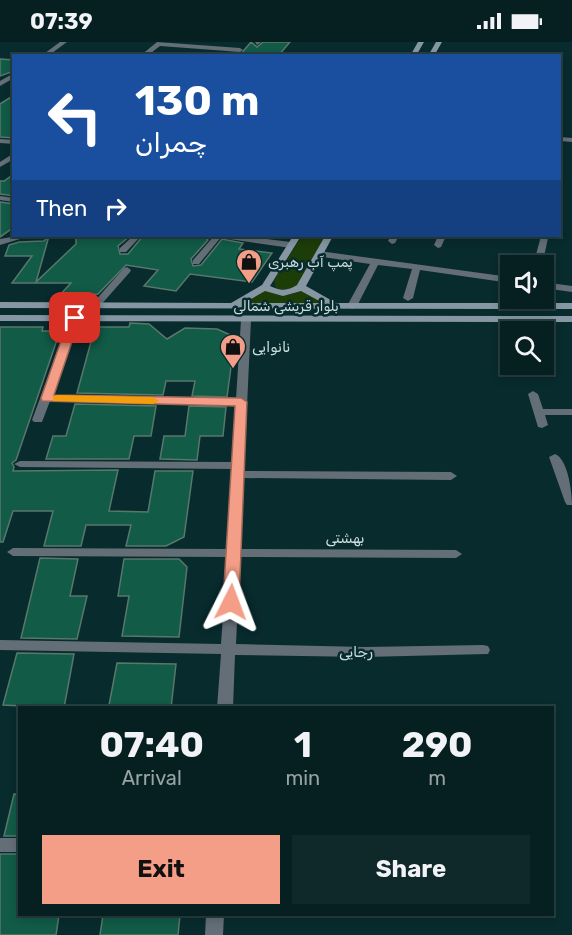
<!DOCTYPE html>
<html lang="en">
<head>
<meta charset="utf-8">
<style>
	body { margin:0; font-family:Rubik,Cairo,sans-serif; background:#0f282a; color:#f1f3f6; height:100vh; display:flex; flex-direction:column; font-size:22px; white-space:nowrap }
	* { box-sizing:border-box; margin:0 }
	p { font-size:20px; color:#98a3a5 }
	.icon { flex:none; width:33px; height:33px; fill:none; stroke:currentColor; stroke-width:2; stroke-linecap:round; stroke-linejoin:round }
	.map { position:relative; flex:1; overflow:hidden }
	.details { position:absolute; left:18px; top:664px; width:536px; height:210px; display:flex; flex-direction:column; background:#062022; border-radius:0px; box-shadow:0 3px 9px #0003,0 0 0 2px #273e40 }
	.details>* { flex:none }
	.top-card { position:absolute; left:12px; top:12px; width:549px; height:183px; border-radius:0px; box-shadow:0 3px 9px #0003,0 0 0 2px #273e40; background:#1a4fa0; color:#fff; overflow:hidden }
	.fabs { position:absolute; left:500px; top:213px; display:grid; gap:12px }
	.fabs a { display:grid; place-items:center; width:54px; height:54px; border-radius:0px; background:#062022; box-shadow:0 3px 9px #0003,0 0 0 2px #273e40; font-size:30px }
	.pin { position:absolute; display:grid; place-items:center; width:51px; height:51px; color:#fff; margin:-26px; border-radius:12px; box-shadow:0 3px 9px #0006 }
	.me { position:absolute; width:66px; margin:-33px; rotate:3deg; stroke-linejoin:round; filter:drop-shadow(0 0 4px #0008) }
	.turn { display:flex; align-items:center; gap:21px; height:126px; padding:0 24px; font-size:27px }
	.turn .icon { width:78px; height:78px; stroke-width:2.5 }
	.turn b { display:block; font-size:42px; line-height:51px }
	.then { display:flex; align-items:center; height:57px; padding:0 24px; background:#0003; gap:12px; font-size:22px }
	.eta { display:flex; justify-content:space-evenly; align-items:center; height:102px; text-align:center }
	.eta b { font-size:36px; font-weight:700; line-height:42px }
	.primary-button { display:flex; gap:12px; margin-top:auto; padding:12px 24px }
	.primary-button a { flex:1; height:69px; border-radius:0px; background:#f49e87; color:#111; font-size:24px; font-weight:700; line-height:69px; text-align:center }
	.primary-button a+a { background:#0f282a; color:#f1f3f6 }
	.status { display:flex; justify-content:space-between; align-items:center; height:42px; padding:0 30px; background:#062022; direction:ltr }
	.status svg { height:16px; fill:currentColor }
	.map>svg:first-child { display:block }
	.green { fill:#1c3c08 }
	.building { fill:#115b47; stroke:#59776c; stroke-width:1.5 }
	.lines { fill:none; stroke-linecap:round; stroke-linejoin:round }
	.street { fill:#636e76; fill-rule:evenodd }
	.secondary { fill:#8697a3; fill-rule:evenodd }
	.route { fill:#f49e87; stroke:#9f6758; stroke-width:1.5 }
	.slow { fill:#f59e0b }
	.labels { text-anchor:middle; stroke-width:5; stroke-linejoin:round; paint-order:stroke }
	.far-poi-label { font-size:14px; fill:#c9dbdd; stroke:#082b2e; text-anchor:start }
	.far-street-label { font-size:14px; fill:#c9dbdd; stroke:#082b2e }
	.poi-label { font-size:15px; fill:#c9dbdd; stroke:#082b2e; text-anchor:start }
	.street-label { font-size:15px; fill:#c9dbdd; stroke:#082b2e }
</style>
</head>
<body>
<div class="status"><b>07:39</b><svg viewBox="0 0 49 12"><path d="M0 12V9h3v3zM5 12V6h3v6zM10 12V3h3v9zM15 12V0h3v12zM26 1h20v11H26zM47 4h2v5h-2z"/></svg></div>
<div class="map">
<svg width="572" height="893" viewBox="0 0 572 893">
	<rect width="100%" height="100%" fill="#082b2e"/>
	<path class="green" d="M302,194h23l-27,48 -6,5h-16l-2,-9z
		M265,248c14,5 22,7 36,0l25,14h-86z"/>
	<path class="building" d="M251,0l6,5 6,-5h27l-12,14h-39z
		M0,17l14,1v11l-14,5z
		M14,53v43l-14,-1v-33z
		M14,132v22l-14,-2v-13h4z
		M0,160l14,2v23l-14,10z
		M49,194l-13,46 40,-38v-8h54l-12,10 2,8h8l15,-18 63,2 2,2 -17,19 2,7 8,-1 21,-26 21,4 -4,6 33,4 -20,29 -62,-8 -14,17 -32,-5 14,-16 -32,-5 -28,29 -42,5 15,-16h-59l20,-27h-27l4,-11 10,-3 25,-1z
		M130,281l19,1 18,15 18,-11 32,1 18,8 -8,60 -35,-1 3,-15h-29l-3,14 -86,-2 18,-66h34z
		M0,285h43l-1,4h18l-44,129 -4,3 2,4 -1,4 105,-1 -9,41 39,1 7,-41h38l-9,66 -18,9h-40l5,-21h-45l-5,21h-37l9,-35h-40l-10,31h-3z
		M75,362l81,2 -5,30h-17l-5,23h-83l7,-23h13z
		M189,364l37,1 -3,29h-23l-3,24 -37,-1 4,-23h21z
		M40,516l38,1 -8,37h17l-10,43 -56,-1z
		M124,517h55l8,8 -8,70 -57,-1 7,-40h-11z
		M17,611l57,1 -10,54 -61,-3z
		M117,621l59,1 -5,44 -62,-3z
		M14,752l6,1v41h-16z
		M0,812h20v61h39l-3,20h-56z
		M103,873h77l-2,20h-78z"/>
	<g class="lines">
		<path class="street" d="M60,0h7l-19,14h-7z
			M157,0l83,6 3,2 -3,2 -80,-6 -13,10h-7z
			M255,0h6l-4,3z
			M14,31v5l-14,8v-5z
			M560,95l12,1v4l-12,-1z
			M0,97l14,1v4l-14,-1z
			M14,111v6l-14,8v-5z
			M0,154l14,2v4l-14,-2z
			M17,194h13l-30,9v-6z
			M133,194h8l-15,16h-6v-4z
			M214,194h8l-23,28h-6v-4z
			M225,194h18l48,6 4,3 -4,3 -62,-9z
			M391,194h8l-4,7 -3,1 -4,-3z
			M438,194h8l-5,11 -3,1 -4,-3z
			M541,194l7,2 -6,28h-9z
			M319,209l191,26v6l-90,-13 -7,28 -5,3 -5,-3 9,-29 -34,-4 -21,41 -5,3 -5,-3 23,-42 -54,-8v-4z
			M127,225l4,3 -1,2 -31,35h-6v-4l31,-35z
			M543,240l29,4v6l-29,-4z
			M75,273l5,3 -28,77 184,4 5,-79 5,-3 5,3 -7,151 207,1 6,4 -6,4 -208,-2 -3,71 216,1 6,4 -6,4 -216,-1 -4,87 129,3 118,-2 5,1 2,4 -2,4 -123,3 -130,-2 -2,53h-16l4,-54 -221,-4v-10l221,4 6,-87 -214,-1 -6,-4 6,-4 214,1 5,-80 -212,-2 -6,-3 6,-3 212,1 4,-57 -186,-4 -8,21h-8l-2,-2 38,-102z
			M533,349l5,3 5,15h29v6h-27l3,10 -6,3 -4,-1 -10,-33z
			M555,412c13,5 17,38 17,51h-5l-2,-3 -16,-45z
			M0,796h20v14h-20z
			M206,873h18l-1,20h-18z"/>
		<path class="secondary" d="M418,0h6l-8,14h-6z
			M436,0h6l-8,14h-6z
			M293,194h8l-31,50c10,5 18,5 27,-1l28,-49h8l-27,50 30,17h236v6l-572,-1v-6l231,1 31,-18zM265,249l18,5 18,-5 22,12h-79z
			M0,273l572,1v6l-572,-1z"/>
	</g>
	<path class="route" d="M75,273l5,3 -26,77 187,3 6,4 -8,200 -3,4h-11l-2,-4 12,-196 -193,-5 -1,-3 28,-80z"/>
	<path class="slow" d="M58,353l95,2 6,4 -6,3 -100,-3v-5z"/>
	<defs>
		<symbol id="shop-pin" viewBox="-11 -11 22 30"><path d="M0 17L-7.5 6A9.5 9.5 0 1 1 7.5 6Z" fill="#f49e87" stroke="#082b2e"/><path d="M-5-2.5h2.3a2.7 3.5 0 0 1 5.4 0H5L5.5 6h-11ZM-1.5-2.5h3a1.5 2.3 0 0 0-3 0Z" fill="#111"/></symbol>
	</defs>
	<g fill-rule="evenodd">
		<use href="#shop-pin" x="234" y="205" width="30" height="40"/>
		<use href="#shop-pin" x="218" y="290" width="30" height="40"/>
	</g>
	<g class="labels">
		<g class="far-poi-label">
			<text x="268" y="225">پمپ آب رهبری</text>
		</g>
		<g class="far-street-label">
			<text x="286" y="269">بلوار قریشی شمالی</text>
		</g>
		<g class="poi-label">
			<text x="252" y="310">نانوایی</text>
		</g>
		<g class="street-label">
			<text x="345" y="501">بهشتی</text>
			<text x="356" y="615">رجایی</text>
		</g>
	</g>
</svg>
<div class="fabs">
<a><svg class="icon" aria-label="sound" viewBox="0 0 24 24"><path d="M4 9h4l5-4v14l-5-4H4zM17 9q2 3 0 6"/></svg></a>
<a><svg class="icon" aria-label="search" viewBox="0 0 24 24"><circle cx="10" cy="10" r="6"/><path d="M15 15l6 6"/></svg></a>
</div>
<div class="pin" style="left:75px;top:276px;background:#d93025"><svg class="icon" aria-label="arrive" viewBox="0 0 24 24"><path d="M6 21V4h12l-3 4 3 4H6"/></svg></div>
<svg class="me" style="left:231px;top:560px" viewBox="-20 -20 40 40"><path d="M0-17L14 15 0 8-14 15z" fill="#f49e87" stroke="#fff" stroke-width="4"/></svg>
<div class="top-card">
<div class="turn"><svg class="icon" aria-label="left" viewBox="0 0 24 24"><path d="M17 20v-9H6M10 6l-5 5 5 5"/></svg><div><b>130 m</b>چمران</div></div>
<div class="then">Then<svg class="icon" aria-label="right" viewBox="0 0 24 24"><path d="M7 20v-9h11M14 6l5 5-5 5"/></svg></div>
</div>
<section class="details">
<div class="eta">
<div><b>07:40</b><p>Arrival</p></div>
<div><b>1</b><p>min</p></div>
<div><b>290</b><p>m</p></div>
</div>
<div class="primary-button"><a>Exit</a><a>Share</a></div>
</section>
</div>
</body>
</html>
